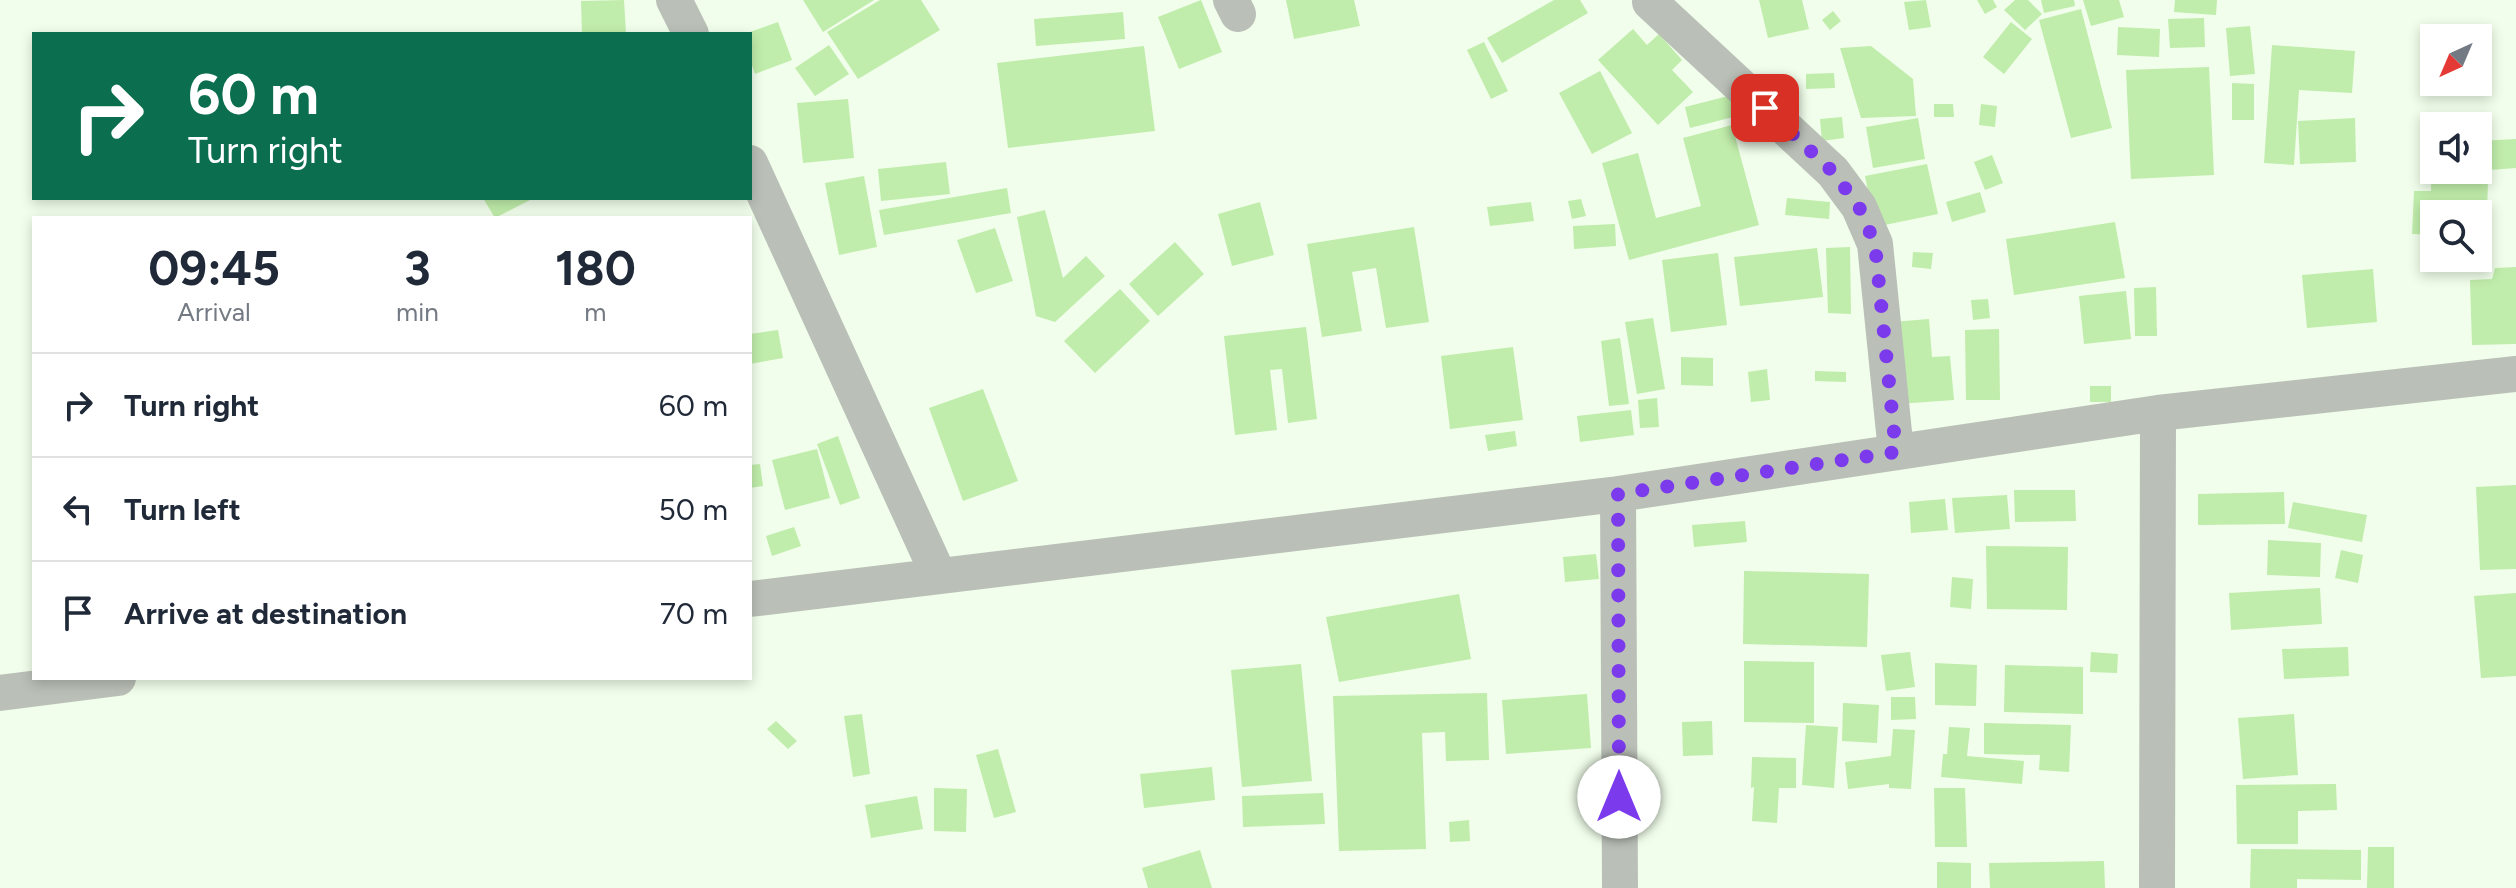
<!DOCTYPE html>
<html lang="en">
<head>
<meta charset="utf-8">
<style>
	body { margin:0; font-family:Figtree,sans-serif; background:#f2f2f3; color:#1f2937; height:100vh; display:flex; flex-direction:column; font-size:30px; white-space:nowrap }
	* { box-sizing:border-box; margin:0 }
	p { font-size:26px; color:#747a83 }
	.icon { flex:none; width:44px; height:44px; fill:none; stroke:currentColor; stroke-width:2; stroke-linecap:round; stroke-linejoin:round }
	.map { position:relative; flex:1; overflow:hidden }
	.panel { position:absolute; left:32px; top:216px; width:720px; height:464px; display:flex; flex-direction:column; background:#fff; border-radius:0px; box-shadow:0 4px 12px #0003 }
	.panel>* { flex:none }
	.guide { position:absolute; left:32px; top:32px; width:720px; height:168px; border-radius:0px; box-shadow:0 4px 12px #0003; background:#0b6e4f; color:#fff; overflow:hidden }
	.needle { width:52px; rotate:224deg }
	.buttons { position:absolute; left:2420px; top:24px; display:grid; gap:16px }
	.buttons a { display:grid; place-items:center; width:72px; height:72px; border-radius:0px; background:#fff; box-shadow:0 4px 12px #0003; font-size:40px }
	.pin { position:absolute; display:grid; place-items:center; width:68px; height:68px; color:#fff; margin:-34px; border-radius:16px; box-shadow:0 4px 12px #0006 }
	.me { position:absolute; width:88px; margin:-44px; rotate:0deg; stroke-linejoin:round; filter:drop-shadow(0 0 6px #0008) }
	.turn { display:flex; align-items:center; gap:28px; height:168px; padding:0 24px; font-size:36px }
	.turn .icon { width:104px; height:104px; stroke-width:2.5 }
	.turn b { display:block; font-size:56px; line-height:68px }
	.eta { display:flex; justify-content:space-evenly; align-items:center; height:136px; text-align:center }
	.eta b { font-size:48px; font-weight:700; line-height:56px }
	ul { padding:0; list-style:none }
	li { display:flex; align-items:center; gap:24px; height:104px; padding:0 24px; border-top:2px solid #e0e1e3 }
	li div { flex:1 }
	li b { display:block; font-size:30px }
	li em { font-style:normal }
	.map>svg:first-child { display:block }
	.building { fill:#c0edab }
	.lines { fill:none; stroke-linecap:round; stroke-linejoin:round }
	.minor { stroke:#bac0b8; stroke-width:36 }
	.route { stroke:#7c3aed; stroke-width:14; stroke-dasharray:0 25.2 }
</style>
</head>
<body>
<div class="map">
<svg width="2516" height="888" viewBox="0 0 2516 888">
	<rect width="100%" height="100%" fill="#f1feeb"/>
	<path class="building" d="M624,0l2,34h-44l-1,-33z
		M803,0h71l-51,32z
		M880,0h41l19,30 -82,49 -31,-47z
		M1201,0l21,52 -43,17 -21,-52z
		M1286,0h68l6,26 -66,13z
		M1554,0h26l8,13 -86,50 -15,-25z
		M1759,0h43l7,29 -41,9z
		M1926,0l5,27 -22,3 -5,-28z
		M1977,0h16l4,7 -12,7z
		M2015,0h13l14,14 -17,16 -21,-20z
		M2041,0h33l1,6 -31,7z
		M2083,0h36l5,17 -33,9z
		M2175,0h42l-1,15 -42,-3z
		M2081,9l31,119 -41,10 -32,-118z
		M1833,11l8,10 -11,9 -8,-10z
		M1123,12l2,27 -89,7 -2,-27z
		M2204,18l1,29 -35,1 -2,-29z
		M778,22l14,38 -37,14 -5,-14v-28z
		M2011,22l21,17 -28,35 -21,-17z
		M2250,26l5,48 -25,2 -4,-48z
		M2118,27l42,2 -1,28 -42,-2z
		M1633,29l14,16 12,-11 23,26 -10,10 21,22 -35,33 -60,-65z
		M1484,42l24,49 -17,8 -24,-49z
		M829,45l20,29 -34,22 -20,-28z
		M2272,45l83,6 -3,42 -53,-3 -5,75 -30,-2z
		M1144,46l11,85 -147,17 -11,-85z
		M1871,46l42,33 3,37 -55,2 -21,-70z
		M2209,67l5,108 -83,4 -5,-109z
		M1600,71l32,62 -40,21 -33,-61z
		M1834,73l1,15 -29,1v-15z
		M2232,83l22,1v36h-22z
		M1740,93l5,21 -55,14 -5,-21z
		M848,99l6,59 -51,5 -6,-60z
		M1934,104h19l1,13h-20z
		M1981,104l16,2 -2,21 -16,-2z
		M1842,117l2,21 -22,3 -2,-22z
		M1918,118l7,41 -52,9 -7,-41z
		M2355,118l1,44 -56,2 -2,-43z
		M1732,125l27,100 -130,35 -27,-97 36,-10 18,65 45,-12 -18,-68z
		M2516,139v29l-38,3v-30z
		M1992,155l11,28 -18,7 -11,-28z
		M946,162l4,32 -69,7 -3,-32z
		M1927,164l11,50 -63,13 -10,-51z
		M864,176l13,71 -38,8 -14,-72z
		M2431,180l57,3 -2,55h-8v-24h-44v21l-22,-1 2,-43h17z
		M1007,188l4,25 -127,22 -5,-25z
		M1980,192l6,20 -34,10 -6,-20z
		M483,198h51l-39,20z
		M1787,198l43,4 -1,17 -44,-4z
		M1581,199l5,17 -14,3 -4,-18z
		M1260,202l14,53 -42,11 -14,-52z
		M1531,202l3,19 -44,5 -3,-19z
		M1045,210l18,68 23,-22 19,20 -50,46 -19,-6 -19,-99z
		M2115,222l10,56 -111,17 -8,-56z
		M1615,224l1,22 -42,3 -1,-23z
		M1414,227l15,95 -43,6 -10,-60 -24,4 10,59 -40,6 -15,-93z
		M995,228l18,53 -37,12 -19,-53z
		M1175,242l29,32 -46,42 -29,-32z
		M1850,247l1,67 -23,-1 -2,-65z
		M1817,248l6,49 -83,9 -6,-49z
		M1913,252l20,1 -2,16 -19,-2z
		M1718,253l9,72 -56,7 -9,-72z
		M2516,267v77l-44,1 -2,-65 22,-1 3,-11z
		M2373,269l4,53 -70,6 -5,-53z
		M2156,287l1,49h-22l-1,-48z
		M1120,289l30,32 -55,52 -31,-32z
		M2126,291l5,48 -47,5 -5,-48z
		M1988,299l2,19 -17,2 -2,-20z
		M1653,318l12,71 -28,5 -12,-72z
		M1929,319l3,38 18,-1 4,44 -56,4 -6,-82z
		M1306,327l11,92 -29,4 -6,-54 -12,1 7,60 -42,5 -11,-99z
		M1999,329l1,71h-34l-1,-70z
		M778,330l5,28 -33,6v-30z
		M1620,338l9,66 -20,2 -8,-65z
		M1513,347l10,73 -73,9 -9,-73z
		M1681,357l32,1v28l-32,-1z
		M1767,369l3,31 -19,2 -3,-30z
		M1815,371l31,1v10l-31,-1z
		M2090,386h21v16h-21z
		M983,389l35,92 -55,20 -34,-93z
		M1657,398l2,29 -19,1 -2,-28z
		M1631,410l3,25 -54,7 -3,-26z
		M1515,431l2,15 -29,5 -3,-16z
		M838,436l22,62 -20,7 -23,-61z
		M817,449l13,49 -45,12 -13,-50z
		M760,464l3,22 -13,2v-23z
		M2516,485v84l-36,1 -4,-83z
		M2014,490h61l1,31 -61,1z
		M2284,492l1,32 -87,1v-31z
		M2007,495l3,34 -55,4 -3,-35z
		M1945,499l3,31 -37,3 -2,-31z
		M2293,502l74,13 -5,27 -74,-14z
		M1745,521l2,21 -53,5 -2,-22z
		M794,527l7,19 -29,10 -6,-20z
		M2268,540l53,3 -1,34 -53,-2z
		M1986,546l82,1 -1,63 -80,-1z
		M2341,550l22,5 -5,28 -23,-5z
		M1596,554l3,25 -34,3 -2,-25z
		M1744,571l125,3 -2,73 -124,-3z
		M1952,577l21,2 -2,30 -21,-2z
		M2320,588l2,36 -91,6 -2,-37z
		M2516,593v83l-35,2 -7,-82z
		M1459,594l12,65 -132,23 -13,-65z
		M2348,647l1,29 -65,3 -2,-30z
		M1910,652l5,35 -29,4 -5,-36z
		M2091,652l27,2 -1,19 -27,-1z
		M1744,661l70,1v61l-70,-1z
		M1935,663l42,2 -1,41 -41,-1z
		M1301,664l11,117 -70,6 -11,-117z
		M2005,665l78,2v47l-79,-2z
		M1487,693l2,67 -43,1 -1,-29 -23,1 4,116 -87,2 -6,-155z
		M1587,694l4,54 -85,6 -4,-54z
		M1891,697h24l1,22 -25,1z
		M1843,703l36,2 -2,38 -35,-2z
		M862,714l8,60 -17,3 -9,-61z
		M2294,714l4,61 -55,4 -5,-61z
		M776,721l21,20 -9,8 -21,-20z
		M1712,721l1,34 -30,1 -1,-34z
		M1984,723l87,2 -2,47 -30,-2 1,-15 -56,-1z
		M1806,725l32,2 -4,61 -32,-3z
		M1949,727l21,1 -3,28 57,5 -2,23 -81,-7 2,-23h4z
		M1893,729l22,1 -4,59 -22,-1v-4l-41,5 -3,-27 46,-6z
		M998,749l18,63 -22,6 -18,-63z
		M1752,757l44,1v30h-17l-2,35 -25,-2 2,-34 -3,1z
		M1212,767l3,33 -71,8 -4,-34z
		M2336,784l1,26 -39,1v33h-61l-1,-59z
		M934,788l33,1 -1,43 -32,-1z
		M1934,788h31l2,59h-32z
		M1323,793l2,31 -82,3 -1,-31z
		M917,796l6,33 -52,9 -6,-33z
		M1469,820l1,21 -20,1 -1,-20z
		M2368,847h26v41h-27z
		M2251,849l110,1v30l-64,-1v9h-47z
		M1200,850l12,38h-64l-6,-20z
		M2104,861l1,27h-115l-1,-25z
		M1937,862l34,1v25h-34z"/>
	<g class="lines">
		<path class="minor" d="M674,0l17,34
			M1231,0l7,14
			M1650,2l183,170 26,35 16,37 21,208
			M750,163l189,413
			M1618,494l2,394
			M750,599l868,-105 540,-81 358,-39
			M0,693l118,-15
			M2157,888l1,-475"/>
	</g>
	<g class="lines">
		<path class="route" d="M1619,797l-1,-303 278,-42 -21,-208 -16,-37 -26,-35 -68,-64"/>
	</g>
</svg>
<div class="buttons">
<a><svg class="needle" viewBox="-14 -14 28 28"><path d="M0-13l5 13h-10z" fill="#e53935"/><path d="M0 13l5-13h-10z" fill="#747a83"/></svg></a>
<a><svg class="icon" aria-label="sound" viewBox="0 0 24 24"><path d="M4 9h4l5-4v14l-5-4H4zM17 9q2 3 0 6"/></svg></a>
<a><svg class="icon" aria-label="search" viewBox="0 0 24 24"><circle cx="10" cy="10" r="6"/><path d="M15 15l6 6"/></svg></a>
</div>
<div class="pin" style="left:1765px;top:108px;background:#d93025"><svg class="icon" aria-label="arrive" viewBox="0 0 24 24"><path d="M6 21V4h12l-3 4 3 4H6"/></svg></div>
<svg class="me" style="left:1619px;top:797px" viewBox="-20 -20 40 40"><circle r="19" fill="#fff"/><path d="M0-13L10 11 0 6-10 11z" fill="#7c3aed"/></svg>
<div class="guide">
<div class="turn"><svg class="icon" aria-label="right" viewBox="0 0 24 24"><path d="M7 20v-9h11M14 6l5 5-5 5"/></svg><div><b>60 m</b>Turn right</div></div>
</div>
<section class="panel">
<div class="eta">
<div><b>09:45</b><p>Arrival</p></div>
<div><b>3</b><p>min</p></div>
<div><b>180</b><p>m</p></div>
</div>
<ul>
<li><svg class="icon" aria-label="right" viewBox="0 0 24 24"><path d="M7 20v-9h11M14 6l5 5-5 5"/></svg><div><b>Turn right</b></div><em>60 m</em></li>
<li><svg class="icon" aria-label="left" viewBox="0 0 24 24"><path d="M17 20v-9H6M10 6l-5 5 5 5"/></svg><div><b>Turn left</b></div><em>50 m</em></li>
<li><svg class="icon" aria-label="arrive" viewBox="0 0 24 24"><path d="M6 21V4h12l-3 4 3 4H6"/></svg><div><b>Arrive at destination</b></div><em>70 m</em></li>
</ul>
</section>
</div>
</body>
</html>
